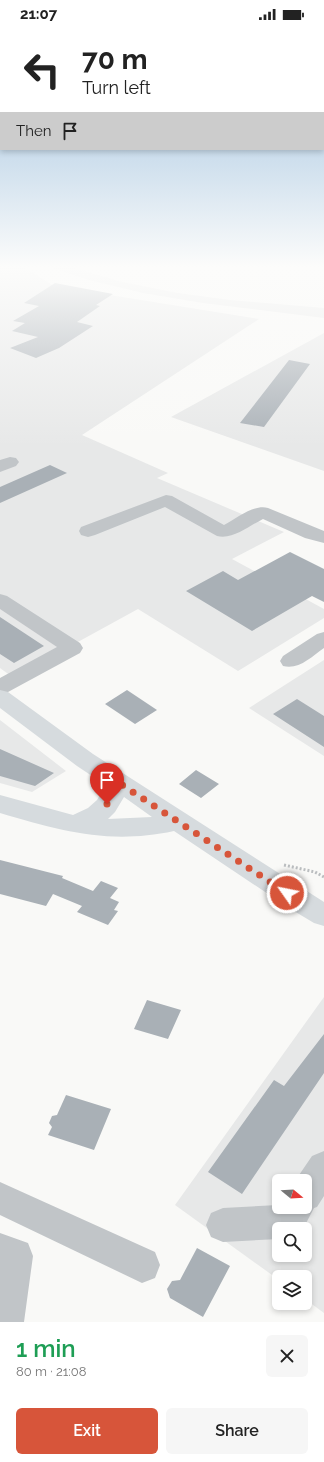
<!DOCTYPE html>
<html lang="en">
<head>
<meta charset="utf-8">
<style>
	body { margin:0; font-family:Raleway,sans-serif; background:#f6f6f6; color:#222; height:100vh; display:flex; flex-direction:column; font-size:15px; white-space:nowrap }
	* { box-sizing:border-box; margin:0 }
	p { font-size:13px; color:#767676 }
	.icon { flex:none; width:22px; height:22px; fill:none; stroke:currentColor; stroke-width:2; stroke-linecap:round; stroke-linejoin:round }
	.map { position:relative; height:1294px; overflow:hidden }
	.panel { display:flex; flex-direction:column; background:#fff; flex:1 }
	.panel>* { flex:none }
	.banner { position:absolute; left:0px; top:0px; width:324px; height:122px; box-shadow:0 2px 6px #0003; background:#fff; color:#222; overflow:hidden }
	.needle { width:26px; rotate:108deg }
	.fabs { position:absolute; left:272px; top:1146px; display:grid; gap:8px }
	.fabs a { display:grid; place-items:center; width:40px; height:40px; border-radius:6px; background:#fff; box-shadow:0 2px 6px #0003; font-size:20px }
	.pin { position:absolute; display:grid; place-items:center; width:34px; height:34px; color:#fff; margin:-41px -17px; border-radius:50% 50% 50% 0; rotate:-45deg; box-shadow:0 0 4px #0007 }
	.pin .icon { rotate:45deg }
	.me { position:absolute; width:44px; margin:-22px; rotate:303deg; stroke-linejoin:round; filter:drop-shadow(0 0 3px #0008) }
	.turn { display:flex; align-items:center; gap:14px; height:84px; padding:0 16px; font-size:18px }
	.turn .icon { width:52px; height:52px; stroke-width:2.5 }
	.turn b { display:block; font-size:28px; line-height:34px }
	.then { display:flex; align-items:center; height:38px; padding:0 16px; background:#0003; gap:8px; font-size:15px }
	.round { display:grid; place-items:center; flex:none; width:42px; height:42px; border-radius:6px; background:#f6f6f6 }
	.overview { display:flex; align-items:center; justify-content:space-between; height:68px; padding:0 16px }
	h1 { font-size:24px; font-weight:600; line-height:30px; color:#1e9e55 }
	.action { display:flex; gap:8px; margin-top:auto; padding:8px 16px }
	.action a { flex:1; height:46px; border-radius:6px; background:#d7553a; color:#fff; font-size:16px; font-weight:600; line-height:46px; text-align:center }
	.action a+a { background:#f6f6f6; color:#222 }
	.status { display:flex; justify-content:space-between; align-items:center; height:28px; padding:0 20px; background:#fff; direction:ltr }
	.status svg { height:11px; fill:currentColor }
	.map>svg:first-child { display:block }
	.built { fill:#e7e8e8; fill-rule:evenodd }
	.building { fill:#a9b0b6 }
	.lines { fill:none; stroke-linecap:round; stroke-linejoin:round }
	.path { stroke:#bbbec0; stroke-width:3; stroke-dasharray:2 2; stroke-linecap:butt }
	.minor { fill:#c1c5c8; fill-rule:evenodd }
	.major { fill:#d6dbde; fill-rule:evenodd }
	.route { stroke:#d7553a; stroke-width:7; stroke-dasharray:0 12.6 }
</style>
</head>
<body>
<div class="status"><b>21:07</b><svg viewBox="0 0 49 12"><path d="M0 12V9h3v3zM5 12V6h3v6zM10 12V3h3v9zM15 12V0h3v12zM26 1h20v11H26zM47 4h2v5h-2z"/></svg></div>
<div class="map">
<svg width="324" height="1294" viewBox="0 0 324 1294">
	<rect width="100%" height="100%" fill="#f9f9f7"/>
	<path class="built" d="M0,238h22l32,20 205,33 -177,116 86,38 -11,5 127,54 -52,27 92,50v9l-86,53 -100,-62 -62,34 -54,41 -22,-16v-62l75,37 -75,-49z
		M46,238h21l55,16 56,11 52,7 94,8v10l-121,-15 -60,-10 -54,-13z
		M324,305v138l-153,-54z
		M324,632v96l-75,-48z
		M0,692l66,51 -34,21 -32,-9z
		M324,969v316l-19,-14v-22h-26v3l-104,-75zM279,1153h26v26h-26zM279,1201h26v26h-26z"/>
	<path class="building" d="M55,255l58,11 -17,11 4,1 -23,16 16,4 -34,22 -23,10 -26,-10 28,-11 -26,-6 13,-8 -12,-2 26,-15 -15,-3z
		M289,332l21,4 -46,63 -24,-4z
		M50,437l17,8 -67,30v-16z
		M290,524l34,17v33l-12,-6 -60,35 -66,-40 37,-20 15,9z
		M0,589l44,29 -30,17 -14,-9z
		M127,662l30,20 -22,14 -30,-20z
		M297,671l27,17v31l-51,-33z
		M0,721l54,24 -19,13 -35,-10z
		M196,742l23,14 -18,14 -22,-14z
		M0,832l63,16 -1,2 31,13 8,-10 17,7 -8,10 9,4 -5,8 4,1 -10,14 -31,-13 5,-6 -29,-12 -7,12 -46,-12z
		M147,972l34,10 -13,29 -34,-10z
		M324,1006v39l-82,121 -34,-22 66,-92 10,6z
		M66,1067l45,14 -17,41 -46,-15 4,-8 -3,-4 3,-7 5,-1z
		M197,1220l33,18 -27,51 -33,-19 -3,-9 5,-8 8,-1z"/>
	<g class="lines">
		<path class="path" d="M284,837l31,7 9,5"/>
		<path class="minor" d="M10,429l6,1 3,4 -3,4 -16,6v-12z
			M166,467l6,1 52,29c13,-7 30,-21 44,-17l56,23v12l-19,-5 -42,-19c-14,7 -30,21 -46,17l-52,-29 -70,28 -7,2 -7,-2 -2,-4 2,-4z
			M0,566l7,2 73,47 3,5 -3,5 -72,39 -8,2v-16l57,-31 -57,-38z
			M324,604v16c-13,9 -25,22 -41,18l-3,-5 3,-5 34,-22z
			M324,1123v45l-7,11 -3,1 -11,21h-24v10l-56,3 -12,-5 -5,-12 5,-12 12,-5 55,-3 1,-1v3h26v-26h-10l17,-25z
			M0,1154l155,70 5,13 -5,13 -13,5 -142,-68z
			M0,1205l28,10 5,13 -9,66h-24z"/>
		<path class="major" d="M0,662l8,2 85,62 231,148v24l-10,-3 -25,-15 -115,-77c-65,14 -112,0 -174,-18v-18l73,20 15,-7 9,-8 3,-5 1,-13 -24,-16 -77,-58zM124,769l28,20 -44,2 7,-7z"/>
	</g>
	<linearGradient id="sky" x2="0" y2="1"><stop stop-color="#95bbdc"/><stop offset="0.57" stop-color="#fcfcfb"/><stop offset="1" stop-color="#fcfcfb" stop-opacity="0"/></linearGradient>
	<rect width="324" height="419" fill="url(#sky)"/>
	<g class="lines">
		<path class="route" d="M107,776l5,-9 1,-16 174,114"/>
	</g>
</svg>
<div class="fabs">
<a><svg class="needle" viewBox="-14 -14 28 28"><path d="M0-13l5 13h-10z" fill="#e53935"/><path d="M0 13l5-13h-10z" fill="#767676"/></svg></a>
<a><svg class="icon" aria-label="search" viewBox="0 0 24 24"><circle cx="10" cy="10" r="6"/><path d="M15 15l6 6"/></svg></a>
<a><svg class="icon" aria-label="layers" viewBox="0 0 24 24"><path d="M12 4l9 5-9 5-9-5zM3 14l9 5 9-5"/></svg></a>
</div>
<div class="pin" style="left:107px;top:776px;background:#d93025"><svg class="icon" aria-label="arrive" viewBox="0 0 24 24"><path d="M6 21V4h12l-3 4 3 4H6"/></svg></div>
<svg class="me" style="left:287px;top:865px" viewBox="-20 -20 40 40"><circle r="17" fill="#d7553a" stroke="#fff" stroke-width="3"/><path d="M0-11L8 9 0 5-8 9z" fill="#fff"/></svg>
<div class="banner">
<div class="turn"><svg class="icon" aria-label="left" viewBox="0 0 24 24"><path d="M17 20v-9H6M10 6l-5 5 5 5"/></svg><div><b>70 m</b>Turn left</div></div>
<div class="then">Then<svg class="icon" aria-label="arrive" viewBox="0 0 24 24"><path d="M6 21V4h12l-3 4 3 4H6"/></svg></div>
</div>
</div>
<section class="panel">
<div class="overview"><div><h1>1 min</h1><p>80 m · 21:08</p></div><a class="round"><svg class="icon" aria-label="close" viewBox="0 0 24 24"><path d="M6 6l12 12M18 6L6 18"/></svg></a></div>
<div class="action"><a>Exit</a><a>Share</a></div>
</section>
</body>
</html>
